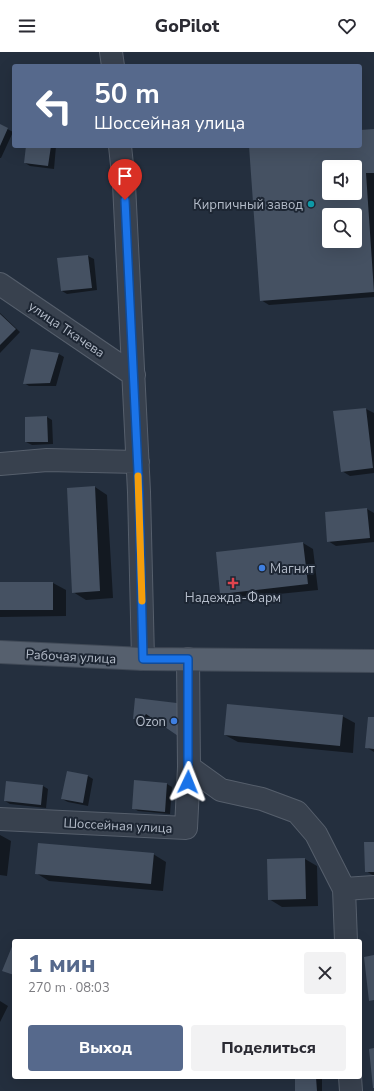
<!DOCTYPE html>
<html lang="ru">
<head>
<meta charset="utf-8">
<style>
	body { margin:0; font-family:"Nunito Sans",sans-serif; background:#f2f2f3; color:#2b2b33; height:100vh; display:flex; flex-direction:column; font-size:15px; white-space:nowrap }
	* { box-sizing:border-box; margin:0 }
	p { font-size:13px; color:#7c7c81 }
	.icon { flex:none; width:22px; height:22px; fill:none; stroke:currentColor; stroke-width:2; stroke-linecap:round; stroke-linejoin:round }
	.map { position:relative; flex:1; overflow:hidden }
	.sheet { position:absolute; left:12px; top:887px; width:350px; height:140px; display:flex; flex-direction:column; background:#fff; border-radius:4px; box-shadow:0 4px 16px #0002 }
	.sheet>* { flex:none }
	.banner { position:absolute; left:12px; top:12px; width:350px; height:84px; border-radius:4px; box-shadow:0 4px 16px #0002; background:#56698c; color:#fff; overflow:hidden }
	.controls { position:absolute; left:322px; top:108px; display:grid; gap:8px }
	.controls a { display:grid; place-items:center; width:40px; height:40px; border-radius:4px; background:#fff; box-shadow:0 4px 16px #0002; font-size:20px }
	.pin { position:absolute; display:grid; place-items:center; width:34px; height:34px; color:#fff; margin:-41px -17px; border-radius:50% 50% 50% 0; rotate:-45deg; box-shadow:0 0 4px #0007 }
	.pin .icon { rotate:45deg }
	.me { position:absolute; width:44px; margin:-22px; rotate:2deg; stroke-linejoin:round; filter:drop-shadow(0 0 3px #0008) }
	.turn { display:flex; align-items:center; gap:14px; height:84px; padding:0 16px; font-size:18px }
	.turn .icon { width:52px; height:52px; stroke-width:2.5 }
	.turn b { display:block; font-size:28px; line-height:34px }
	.round { display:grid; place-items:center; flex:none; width:42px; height:42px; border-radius:4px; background:#f2f2f3 }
	.summary { display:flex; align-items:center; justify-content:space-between; height:68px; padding:0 16px }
	h1 { font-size:24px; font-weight:800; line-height:30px; color:#56698c }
	.primary-button { display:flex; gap:8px; margin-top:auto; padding:8px 16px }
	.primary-button a { flex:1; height:46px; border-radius:4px; background:#56698c; color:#fff; font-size:16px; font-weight:800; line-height:46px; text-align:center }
	.primary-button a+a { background:#f2f2f3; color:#2b2b33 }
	header { display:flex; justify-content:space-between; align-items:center; height:52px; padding:0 16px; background:#fff; font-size:18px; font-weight:800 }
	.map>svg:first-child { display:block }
	.shadow { fill:#0007; fill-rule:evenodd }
	.building { fill:#455162; fill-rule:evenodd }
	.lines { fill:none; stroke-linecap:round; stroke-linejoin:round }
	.minor-casing { stroke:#565f6c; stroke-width:24 }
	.major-casing { stroke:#414a57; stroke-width:24 }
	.minor { stroke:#38414e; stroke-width:22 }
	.major { stroke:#56606e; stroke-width:22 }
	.route-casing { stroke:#114b97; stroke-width:10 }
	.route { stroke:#1a73e8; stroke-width:7 }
	.slow { stroke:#f59e0b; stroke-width:7 }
	.culture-dot { fill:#0f9aa8; stroke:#1d2633; stroke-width:1.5 }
	.shop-dot { fill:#3f7fe0; stroke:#1d2633; stroke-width:1.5 }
	.health-dot { fill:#e0444e; stroke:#1d2633; stroke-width:1.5 }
	.labels { text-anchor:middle; stroke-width:4; stroke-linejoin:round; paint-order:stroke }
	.poi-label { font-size:13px; fill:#b4bcc9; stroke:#1d2633; text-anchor:end }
	.street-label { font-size:13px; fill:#b4bcc9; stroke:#1d2633 }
</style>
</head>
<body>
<header><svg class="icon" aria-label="menu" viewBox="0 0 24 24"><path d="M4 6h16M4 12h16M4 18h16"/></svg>GoPilot<svg class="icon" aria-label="heart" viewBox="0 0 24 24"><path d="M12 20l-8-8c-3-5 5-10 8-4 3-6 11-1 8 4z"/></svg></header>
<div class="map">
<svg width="374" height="1039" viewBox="0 0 374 1039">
	<rect width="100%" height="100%" fill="#242f3e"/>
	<path class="shadow" d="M0,73l13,7 -12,26h-1z
		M374,78v167l-105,8 -8,-5 -11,-154h110v-15zM329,115h26v26h-26zM329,163h26v26h-26z
		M27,94h29l-2,23 -24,-3 -5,-3z
		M88,204l6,3 3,31 -30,4 -5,-3 -4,-32z
		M0,261l20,19 -20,21z
		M32,298l27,4 5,3 -8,29h-27l-5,-3z
		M366,357l8,4v60l-24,3 -8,-5z
		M47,365l5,3 1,24 -21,1 -6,-3z
		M95,435l12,8 6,103 -27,2 -13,-8z
		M367,457l7,4v29l-38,4 -8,-5 -2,-28z
		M303,491l10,6 5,41 -87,9 -10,-6 -4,-40z
		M0,531h53l13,7v26l-66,1z
		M136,648l18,18 -4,6 -8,-1 -8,-4z
		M342,664l13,7 -2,30 -115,-11 -13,-7z
		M374,666v34l-8,-5z
		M68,720l20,4 5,3 -5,27 -20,-4 -6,-3z
		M135,729l32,3 5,3 -2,27 -32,-3 -5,-3z
		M43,734l5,3 -2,19 -36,-4 -5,-3z
		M0,783l11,6 -4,35 -7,-1z
		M374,791v33l-8,-5z
		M153,802l13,8 -3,29 -114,-10 -13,-8z
		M305,807l12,7 1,40 -36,1 -13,-8z
		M0,949l8,5 -8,16z
		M296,1025h23l3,1v13h-26z"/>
	<path class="building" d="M0,72l8,4 -8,18z
		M374,77v44h-8l8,119 -114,9 -11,-155h111v-16zM329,115h26v26h-26zM329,163h26v26h-26z
		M26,94h25l-3,20 -24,-3z
		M88,203l4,33 -31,3 -4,-33z
		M0,262l16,15 -16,16z
		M31,297l28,4 -9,30 -27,1z
		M366,356l7,60 -32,4 -8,-61z
		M47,364l1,26h-23v-25z
		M95,434l5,105 -28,2 -5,-105z
		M367,456l3,30 -43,4 -2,-30z
		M303,490l5,42 -88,10 -4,-42z
		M0,530h53v28h-53z
		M135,646l50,6 -4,34 -35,-24 -4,6 -9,-1z
		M227,652l116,11 -3,31 -116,-11z
		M368,665h6v32l-9,-1z
		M67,719l21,4 -5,28 -22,-4z
		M134,728l33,3 -2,29 -33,-3z
		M6,729l37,4 -2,20 -37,-4z
		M364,790h10v30h-9z
		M38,791l116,10 -3,31 -116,-10z
		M305,806l1,41 -38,1 -1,-41z
		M13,892h1v31l-12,-4z
		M374,903v45l-5,1 -5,-44z
		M374,996v40h-1l-4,-39z
		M295,1025h21l1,14h-22z"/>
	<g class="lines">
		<defs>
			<path id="minor" d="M111,0l2,14
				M120,94l4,38 15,308 4,167
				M0,232l134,91
				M0,412l47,-4 91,2
				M189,715l32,23 41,9 35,13 19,22 28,55 30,-2
				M0,767l186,9 3,-61 -1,-108
				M344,837l2,52
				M350,1025l1,14"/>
			<path id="major" d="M0,600l143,7 231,2"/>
		</defs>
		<use href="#minor" class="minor-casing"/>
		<use href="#major" class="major-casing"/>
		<use href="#minor" class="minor"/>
		<use href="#major" class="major"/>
	</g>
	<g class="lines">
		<defs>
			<path id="route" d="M125,148l14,292 4,167h45v123"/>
		</defs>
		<use href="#route" class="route-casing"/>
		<use href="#route" class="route"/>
		<path class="slow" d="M138,424l4,125"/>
	</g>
	<circle class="culture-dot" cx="311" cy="152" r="4"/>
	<g class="shop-dot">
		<circle cx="262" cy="516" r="4"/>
		<circle cx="174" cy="669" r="4"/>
	</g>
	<path class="health-dot" d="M231 525h4v4h4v4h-4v4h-4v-4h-4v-4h4z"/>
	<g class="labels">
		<g class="poi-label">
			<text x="303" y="157">Кирпичный завод</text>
			<text x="270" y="521" text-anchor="start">Магнит</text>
			<text x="233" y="550" text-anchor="middle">Надежда-Фарм</text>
			<text x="166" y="674">Ozon</text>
		</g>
		<g class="street-label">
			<text transform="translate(67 277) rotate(34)" y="5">улица Ткачева</text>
			<text transform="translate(71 604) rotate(3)" y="5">Рабочая улица</text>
			<text transform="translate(118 773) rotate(3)" y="5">Шоссейная улица</text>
		</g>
	</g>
</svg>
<div class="controls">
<a><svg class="icon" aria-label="sound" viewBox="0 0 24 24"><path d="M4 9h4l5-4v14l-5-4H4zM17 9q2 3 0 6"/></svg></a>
<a><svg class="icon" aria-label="search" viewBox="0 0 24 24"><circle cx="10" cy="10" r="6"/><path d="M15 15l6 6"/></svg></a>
</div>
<div class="pin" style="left:125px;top:148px;background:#d93025"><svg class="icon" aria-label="arrive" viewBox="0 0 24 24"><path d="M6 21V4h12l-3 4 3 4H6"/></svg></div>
<svg class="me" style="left:188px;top:730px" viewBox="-20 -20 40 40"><path d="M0-17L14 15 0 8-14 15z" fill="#1a73e8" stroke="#fff" stroke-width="4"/></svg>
<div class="banner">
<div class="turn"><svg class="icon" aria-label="left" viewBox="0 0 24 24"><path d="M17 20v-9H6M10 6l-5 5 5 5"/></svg><div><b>50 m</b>Шоссейная улица</div></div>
</div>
<section class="sheet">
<div class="summary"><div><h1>1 мин</h1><p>270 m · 08:03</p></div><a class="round"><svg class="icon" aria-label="close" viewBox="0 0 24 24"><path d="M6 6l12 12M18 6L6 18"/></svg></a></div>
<div class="primary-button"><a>Выход</a><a>Поделиться</a></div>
</section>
</div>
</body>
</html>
